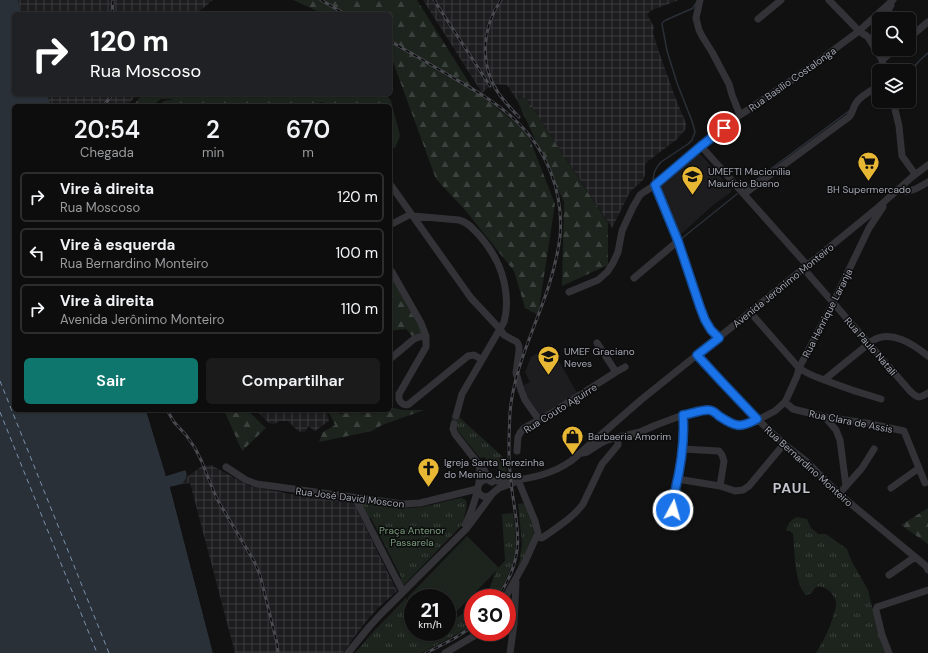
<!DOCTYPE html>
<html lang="pt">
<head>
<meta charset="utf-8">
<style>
	body { margin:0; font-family:"DM Sans",sans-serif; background:#1b1b1c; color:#f1f3f6; height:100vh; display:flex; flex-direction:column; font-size:15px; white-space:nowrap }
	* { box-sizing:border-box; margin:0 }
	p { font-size:13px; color:#9a9c9e }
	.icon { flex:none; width:22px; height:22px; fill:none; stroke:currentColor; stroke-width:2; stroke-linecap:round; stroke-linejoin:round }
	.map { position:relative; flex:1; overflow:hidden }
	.drawer { position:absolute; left:12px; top:104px; width:380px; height:308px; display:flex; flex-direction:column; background:#0d0d0e; border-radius:6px; box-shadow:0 1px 3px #0004,0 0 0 1px #2d2d2e }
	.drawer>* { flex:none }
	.top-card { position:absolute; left:12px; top:12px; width:380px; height:84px; border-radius:6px; box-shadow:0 1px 3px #0004,0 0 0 1px #2d2d2e; background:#202124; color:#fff; overflow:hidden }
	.buttons { position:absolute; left:872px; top:12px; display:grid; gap:8px }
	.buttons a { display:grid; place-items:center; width:44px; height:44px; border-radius:6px; background:#0d0d0e; box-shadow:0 1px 3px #0004,0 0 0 1px #2d2d2e; font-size:20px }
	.speed { position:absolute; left:404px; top:589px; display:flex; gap:8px; font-size:20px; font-weight:700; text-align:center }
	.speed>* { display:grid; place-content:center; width:52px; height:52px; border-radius:50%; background:#0d0d0e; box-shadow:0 1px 3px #0004,0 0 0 1px #2d2d2e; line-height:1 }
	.speed small { font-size:10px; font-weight:400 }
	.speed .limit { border:6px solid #d22; background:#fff; color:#111 }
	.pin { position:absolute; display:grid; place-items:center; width:34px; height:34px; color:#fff; margin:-17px; border:2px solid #fff; border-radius:50%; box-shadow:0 1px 4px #0007 }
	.me { position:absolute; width:44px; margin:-22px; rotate:6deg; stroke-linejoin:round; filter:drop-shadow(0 0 3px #0008) }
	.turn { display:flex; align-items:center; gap:14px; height:84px; padding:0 12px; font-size:18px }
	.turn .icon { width:52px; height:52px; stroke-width:2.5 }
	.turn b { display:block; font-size:28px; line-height:34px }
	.eta { display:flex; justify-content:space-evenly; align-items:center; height:68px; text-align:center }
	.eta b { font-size:24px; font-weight:600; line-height:28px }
	.primary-button { display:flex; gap:8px; margin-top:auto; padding:8px 12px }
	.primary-button a { flex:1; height:46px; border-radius:6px; background:#0f766e; color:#fff; font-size:16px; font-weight:600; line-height:46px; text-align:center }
	.primary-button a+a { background:#1b1b1c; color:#f1f3f6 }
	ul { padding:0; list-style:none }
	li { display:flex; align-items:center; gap:12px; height:50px; margin:0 8px 6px; padding:0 4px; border:2px solid #2d2d2e; border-radius:6px }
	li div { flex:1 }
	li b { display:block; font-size:15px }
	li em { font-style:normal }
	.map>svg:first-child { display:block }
	.built { fill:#1d1d1f }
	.industrial { fill:url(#industrial-grid) }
	.grass { fill:url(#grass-tufts) }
	.forest { fill:url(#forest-firs) }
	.pitch { fill:#1d241e }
	.water { fill:#2a3037 }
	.pier { fill:#111112 }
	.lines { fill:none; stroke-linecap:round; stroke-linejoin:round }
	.stream { stroke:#2a3037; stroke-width:1.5 }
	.ferry { stroke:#7a92ac; stroke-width:1; stroke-dasharray:5 4; stroke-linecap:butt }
	.minor { stroke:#323237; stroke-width:7 }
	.rail-casing { stroke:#494a50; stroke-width:3 }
	.rail { stroke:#0c0c0d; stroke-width:1.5; stroke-dasharray:4.5; stroke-linecap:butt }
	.route-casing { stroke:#114b97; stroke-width:10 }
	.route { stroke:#1a73e8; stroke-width:7 }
	.labels { text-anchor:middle; stroke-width:3; stroke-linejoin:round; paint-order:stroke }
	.street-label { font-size:10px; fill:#a3a6b2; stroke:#0c0c0d }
	.poi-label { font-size:10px; fill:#a3a6b2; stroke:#0c0c0d; text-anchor:start }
	.park-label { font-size:10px; fill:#7a9d7e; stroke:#0c0c0d }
	.district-label { font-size:14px; font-weight:bold; letter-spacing:1px; fill:#c3c6ce; stroke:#0c0c0d }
</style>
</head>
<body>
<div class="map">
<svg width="928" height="653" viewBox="0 0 928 653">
	<defs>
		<pattern id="industrial-grid" width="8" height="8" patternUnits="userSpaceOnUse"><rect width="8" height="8" fill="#1d1d1f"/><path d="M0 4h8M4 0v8" fill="none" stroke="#3b3b3d"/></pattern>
		<pattern id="grass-tufts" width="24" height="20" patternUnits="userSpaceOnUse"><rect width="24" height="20" fill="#1d241e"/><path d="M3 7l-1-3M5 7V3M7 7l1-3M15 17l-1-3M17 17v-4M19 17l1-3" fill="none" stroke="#3b413c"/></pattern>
		<pattern id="forest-firs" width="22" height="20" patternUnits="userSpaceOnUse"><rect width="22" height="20" fill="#1d241e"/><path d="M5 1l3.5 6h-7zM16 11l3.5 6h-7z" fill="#3b413c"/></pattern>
	</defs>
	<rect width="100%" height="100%" fill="#111112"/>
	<path class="built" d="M699,154l3,2 30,34 -2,3 -17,12 -35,32 -20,-51 37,-31z
		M552,344l8,19 17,30 -38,23 -14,-21 -2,-8 1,-2 6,-3 -5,-10 6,-15z"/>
	<path class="industrial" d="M18,0h195l-17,14h-174z
		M423,0h256l-27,10 -5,4 7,13 -1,6 7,22 17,47 9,21v6l-10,11 -28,21 -3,3v11l-2,5 -13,12 -18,36 -86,-130 -9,2 -10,-15 -15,-1 -10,9z
		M47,94h90l-10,12h-76z
		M256,410h70l3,11 -14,10 -7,-5 -2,5 -4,1 -4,-1 -10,-10h-8l-6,3 -5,-1z
		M211,465l38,21 41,8h1l62,8 44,89 -18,16 -11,12 -13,17 -12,17h-108l-45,-170 -8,1 5,-7 15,-11z"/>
	<path class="grass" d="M452,415l6,1 45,41 4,15 -7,-2 -16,-13 -4,1 -22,-27 -1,-6 -6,-1z
		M461,498l5,2c2,7 -2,20 -6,27l-57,59 -4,-3 2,-6 -30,-59h-4l-7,-17c20,4 41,9 62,6 13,-2 26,-7 39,-9z
		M525,503c3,9 8,18 9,27 0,7 -16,40 -20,49l6,-19 2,-17 -4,-39z
		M513,513c1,10 3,21 3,31 -1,20 -10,37 -21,54h-15l10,-11 7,-18 8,-8 -3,-47z
		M797,517l10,2 4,9 5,4 2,2h8l21,15 4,11 17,30 4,17 4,5 16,41h-76c8,-14 14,-24 18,-40 1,-2 2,-6 2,-9 1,-8 -13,-22 -21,-16 -1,1 -3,4 -3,5l-6,2c-12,-11 -11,-45 -13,-61l-3,-3h-4c2,-7 4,-11 11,-14z
		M406,598l7,7v27h34v-7l26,-19v17l-19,13 -33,17h-66l19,-22z"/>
	<path class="forest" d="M293,0h124l56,89 54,43 28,72 -17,111 -13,-7 -11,-37 -48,-60 -30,-32 -43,-117 -3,-2v-46h-66z
		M143,94h243l5,7 9,35 -5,12 -5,-2v-40h-59l-9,-4 -14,4h-150l6,-5 10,-2h-13l-9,7h-20z
		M526,98l82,125v42l-46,21 2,-84 -47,-102z
		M390,274l33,59 -11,3 -6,-7 -16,2z
		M390,407l12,3h22l-42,15 -10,6 -53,11 4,-10 12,-7 -7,-15h11v4l8,-1v-3h10l5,4 11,-4h17z
		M224,410h23l19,18 -24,23z
		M928,508v36l-27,-19z"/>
	<path class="pitch" d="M417,525l10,21 -13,7 4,6 -20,10 -16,-32 20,-10 2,5z
		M467,536l32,32 -52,53v-23h-34v5l-6,-5z"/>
	<path class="water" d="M0,0h18l4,14h-8v80h33l4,12h-37v304h132l20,66 19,-6c4,6 0,10 -3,14l-12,3 43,166h-213z"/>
	<path class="pier" d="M146,410h2l20,64 16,-6 1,2 -19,6z
		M185,484l-3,2 -10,3 43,164h-2l-43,-166z"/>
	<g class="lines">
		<path class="stream" d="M909,74l10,-13 9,-8
			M653,181l1,-8 3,-6 4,-5 27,-18 4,-4 3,-8 -1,-4 -2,-7 -15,-38 -10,-32 -5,-27 1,-2 3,-2 25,-11 2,-1 3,-5
			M745,188l104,-77
			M681,239l56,-45"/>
		<path class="ferry" d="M0,381l109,272
			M0,412l97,241"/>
		<path class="minor" d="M700,0l-4,18 3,12 3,6 10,16 17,32 3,11 8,20
			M829,0l30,31 9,6 14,23
			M758,19l23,-19
			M884,19l7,-14
			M909,38l19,-16
			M882,49v11l3,11
			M882,60l13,-11
			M893,101l6,25 3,30 13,18
			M701,146l106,119
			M390,184l81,114 29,31 4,6 13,7 2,4v5l-3,22 5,17 4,10 14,20
			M655,185l23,56 22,66 5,13 6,10 8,8
			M898,189c10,6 21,-2 30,-7
			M744,194l105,-77c4,-4 4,-10 7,-14 4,-7 16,-13 23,-17
			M413,216l46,4c9,2 14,9 20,15 15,17 25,36 27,59 1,10 1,18 -2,28l-42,72 -6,22
			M390,225l21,-11
			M803,268l107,123c8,7 8,8 18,2
			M392,272l29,51 5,13v11l-27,47v5c2,5 6,7 10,5l59,-48 6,-1 7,4
			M634,278l44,-37
			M569,292l29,-12 9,-8 6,-9 5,-11 4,-21 4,-9 7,-15 7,-12 4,-3 11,-7 46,-39 30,-23 9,-8 11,-7 61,-42 47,-35 34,-31
			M750,312l49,56c10,7 17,9 28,13 18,7 36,13 54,18
			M597,343l19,29 9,-5
			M697,355l60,64 27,25 22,17 33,33 87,72 2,4
			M390,359l24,-20 5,-2 7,-1
			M824,380l48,-39c19,-12 41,3 56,15
			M785,402l8,7 32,8 41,6 38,8 21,52
			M825,417l11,13 4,10 6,46
			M454,424l-1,5 2,5 22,28 6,6 7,13 2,1
			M682,449l37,2 3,4 2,6 -4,25
			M517,451l1,-14 2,-4 4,-5 29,-16 63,-40
			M583,453l4,-1 14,-9 6,-3 33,-8 16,-7 27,-10 26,-5 5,2 15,11 6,2 7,1 8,-2 25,-13 10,-9 2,-4 10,-22 2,-8 34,-65 36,-75 14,-21
			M226,467l20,13 11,4 146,20 17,-1 57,-14
			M677,479l43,7 15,5 8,-1 6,-4 35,-42
			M479,484c6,-8 15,-2 23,-3 24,-1 49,-6 69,-20l71,-62 96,-77 137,-112 37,-33 16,-12
			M891,488l28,-20
			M477,489c3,8 9,10 15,5
			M839,494l23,-26 12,-19
			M355,498l48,94
			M676,511l-3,-1c-3,-6 0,-13 2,-19 6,-25 10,-50 8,-76
			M465,525c7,-13 18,-46 14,-60
			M537,537l5,1c14,-10 31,-20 41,-34l19,-40 16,-19v-8
			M889,575l26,-18
			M505,598l20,-36 13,-29 -3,-12 -17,-41
			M348,653l21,-26 12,-13 86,-86 26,-35 6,-5 14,-5
			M445,653l36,-21
			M510,653l4,-29 2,-42
			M889,653l-7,-18 -6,-25 1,-3 51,-17"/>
		<defs>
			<path id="rail" d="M321,0l24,14
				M434,0l56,86
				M501,0c-19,28 -22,65 -2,94 6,8 13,16 20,23
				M112,14l1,-14
				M390,41c21,12 41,24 62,36 22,13 44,25 62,42 33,30 50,74 46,118 -2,16 -6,32 -11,48 -13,41 -36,85 -39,128 -1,20 -2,39 0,59 1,15 4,31 6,46 1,11 3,21 1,32 -2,18 -10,34 -20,48
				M103,106l10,-12
				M167,410l7,12 12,13 9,13 7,14 7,18 8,19 37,62 6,14 17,68 1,10
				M426,653l29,-15 18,-12"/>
		</defs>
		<use href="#rail" class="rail-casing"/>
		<use href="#rail" class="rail"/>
	</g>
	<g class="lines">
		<defs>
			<path id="route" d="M673,510c-3,-6 0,-13 2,-19 6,-25 10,-50 8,-76 8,-1 17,-5 25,-5 5,0 8,3 11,6 15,10 21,13 38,3l-37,-39 -23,-25 22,-17 -8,-8 -6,-10 -5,-13 -22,-66 -23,-56 46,-39 23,-18"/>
		</defs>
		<use href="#route" class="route-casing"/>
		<use href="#route" class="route"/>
	</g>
	<defs>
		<symbol id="supermarket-pin" viewBox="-11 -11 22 30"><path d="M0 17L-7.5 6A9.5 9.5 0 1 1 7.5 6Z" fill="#e8b733" stroke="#0c0c0d"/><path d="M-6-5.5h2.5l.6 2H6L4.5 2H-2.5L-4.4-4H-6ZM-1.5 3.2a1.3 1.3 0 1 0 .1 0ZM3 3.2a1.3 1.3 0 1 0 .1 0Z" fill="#111"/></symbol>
		<symbol id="school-pin" viewBox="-11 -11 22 30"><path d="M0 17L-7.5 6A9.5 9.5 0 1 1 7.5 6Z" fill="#e8b733" stroke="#0c0c0d"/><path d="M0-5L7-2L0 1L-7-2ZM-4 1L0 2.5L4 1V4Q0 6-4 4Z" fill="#111"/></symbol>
		<symbol id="shop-pin" viewBox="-11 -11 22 30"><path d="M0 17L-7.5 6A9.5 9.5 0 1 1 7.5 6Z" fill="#e8b733" stroke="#0c0c0d"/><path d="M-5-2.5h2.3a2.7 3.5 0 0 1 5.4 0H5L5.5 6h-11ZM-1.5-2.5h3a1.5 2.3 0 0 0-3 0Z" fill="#111"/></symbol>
		<symbol id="church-pin" viewBox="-11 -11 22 30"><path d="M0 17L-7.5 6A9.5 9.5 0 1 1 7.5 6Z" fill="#e8b733" stroke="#0c0c0d"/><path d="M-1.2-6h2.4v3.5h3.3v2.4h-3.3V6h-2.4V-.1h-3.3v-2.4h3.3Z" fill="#111"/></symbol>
	</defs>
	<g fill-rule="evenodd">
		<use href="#supermarket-pin" x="856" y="150" width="25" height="34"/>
		<use href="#school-pin" x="680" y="164" width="25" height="34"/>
		<use href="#school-pin" x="536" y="344" width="25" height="34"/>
		<use href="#shop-pin" x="560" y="424" width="25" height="34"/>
		<use href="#church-pin" x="416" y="456" width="25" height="34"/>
	</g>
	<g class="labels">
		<g class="street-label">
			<text transform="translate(792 79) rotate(-35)" y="4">Rua Basílio Costalonga</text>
			<text transform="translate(783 285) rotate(-39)" y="4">Avenida Jerônimo Monteiro</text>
			<text transform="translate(827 313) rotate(-63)" y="4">Rua Henrique Laranja</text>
			<text transform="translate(871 346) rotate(49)" y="4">Rua Paulo Natali</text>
			<text transform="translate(560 408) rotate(-32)" y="4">Rua Couto Aguirre</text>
			<text transform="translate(851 421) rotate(11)" y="4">Rua Clara de Assis</text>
			<text transform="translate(809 466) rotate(42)" y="4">Rua Bernardino Monteiro</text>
			<text transform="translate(350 497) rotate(7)" y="4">Rua José David Moscon</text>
		</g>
		<g class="poi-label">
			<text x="708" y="175">UMEFTI Macionília<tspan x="708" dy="12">Maurício Bueno</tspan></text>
			<text x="869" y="193" text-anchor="middle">BH Supermercado</text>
			<text x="564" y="355">UMEF Graciano<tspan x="564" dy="12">Neves</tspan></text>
			<text x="588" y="440">Barbaeria Amorim</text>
			<text x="444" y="466">Igreja Santa Terezinha<tspan x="444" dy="12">do Menino Jesus</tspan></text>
		</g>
		<g class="park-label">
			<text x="412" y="534">Praça Antenor<tspan x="412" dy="12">Passarela</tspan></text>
		</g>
		<g class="district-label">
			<text x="792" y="493">PAUL</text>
		</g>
	</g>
</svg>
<div class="buttons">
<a><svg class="icon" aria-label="search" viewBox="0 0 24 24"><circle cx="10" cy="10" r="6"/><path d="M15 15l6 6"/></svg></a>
<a><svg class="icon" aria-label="layers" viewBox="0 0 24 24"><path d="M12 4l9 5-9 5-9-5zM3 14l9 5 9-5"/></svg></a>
</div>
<div class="speed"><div>21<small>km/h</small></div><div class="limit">30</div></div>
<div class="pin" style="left:724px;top:128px;background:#d93025"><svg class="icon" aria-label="arrive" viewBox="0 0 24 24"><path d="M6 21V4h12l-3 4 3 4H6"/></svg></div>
<svg class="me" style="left:673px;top:510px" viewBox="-20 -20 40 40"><circle r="17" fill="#1a73e8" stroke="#fff" stroke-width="3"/><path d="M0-11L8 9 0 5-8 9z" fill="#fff"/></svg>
<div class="top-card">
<div class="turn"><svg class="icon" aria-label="right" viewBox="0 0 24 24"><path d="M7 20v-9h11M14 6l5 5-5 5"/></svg><div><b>120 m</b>Rua Moscoso</div></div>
</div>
<section class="drawer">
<div class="eta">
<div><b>20:54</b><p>Chegada</p></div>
<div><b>2</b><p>min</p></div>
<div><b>670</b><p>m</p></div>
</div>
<ul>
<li><svg class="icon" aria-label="right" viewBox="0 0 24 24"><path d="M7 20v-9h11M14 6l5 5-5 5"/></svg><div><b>Vire à direita</b><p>Rua Moscoso</p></div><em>120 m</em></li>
<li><svg class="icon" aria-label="left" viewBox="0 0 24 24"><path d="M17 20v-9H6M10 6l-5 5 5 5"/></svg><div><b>Vire à esquerda</b><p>Rua Bernardino Monteiro</p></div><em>100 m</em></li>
<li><svg class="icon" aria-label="right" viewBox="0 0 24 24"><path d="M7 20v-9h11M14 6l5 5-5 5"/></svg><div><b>Vire à direita</b><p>Avenida Jerônimo Monteiro</p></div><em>110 m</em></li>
</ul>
<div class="primary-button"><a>Sair</a><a>Compartilhar</a></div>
</section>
</div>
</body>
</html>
